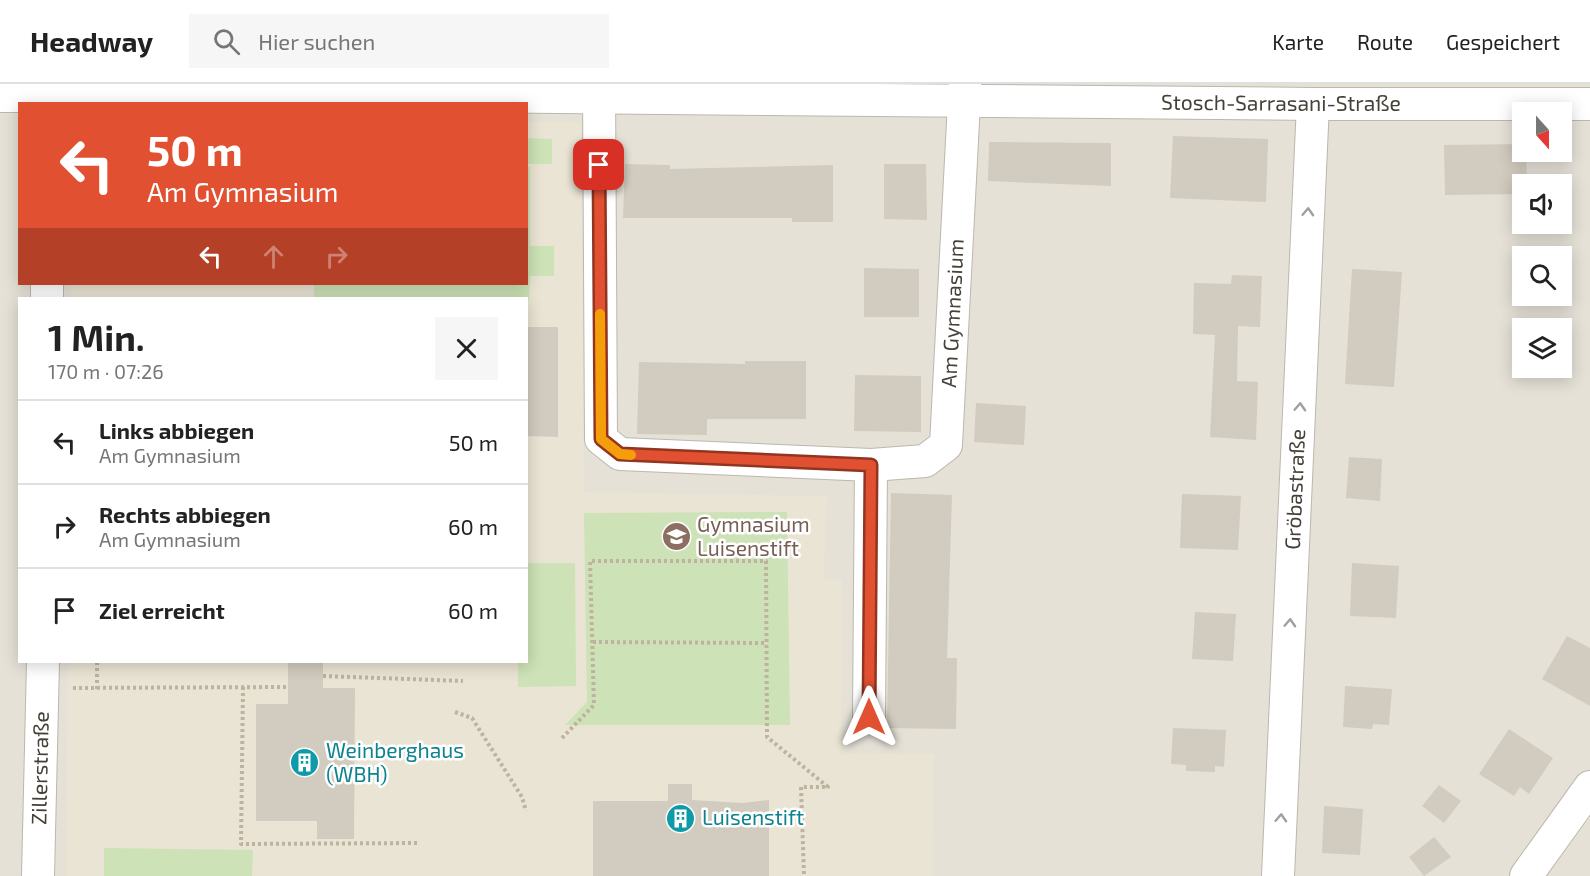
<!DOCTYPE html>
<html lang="de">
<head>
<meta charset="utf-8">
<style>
	body { margin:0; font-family:"Exo 2",sans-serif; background:#f6f6f6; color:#222; height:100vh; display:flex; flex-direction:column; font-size:22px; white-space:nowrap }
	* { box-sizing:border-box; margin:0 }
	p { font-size:20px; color:#767676 }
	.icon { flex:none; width:33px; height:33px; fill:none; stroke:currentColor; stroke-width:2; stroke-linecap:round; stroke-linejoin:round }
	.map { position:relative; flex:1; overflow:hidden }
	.panel { position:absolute; left:18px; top:213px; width:510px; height:366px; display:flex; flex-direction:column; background:#fff; border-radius:0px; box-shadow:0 3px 15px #0003 }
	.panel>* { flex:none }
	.top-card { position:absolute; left:18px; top:18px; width:510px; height:183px; border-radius:0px; box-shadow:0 3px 15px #0003; background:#e15131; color:#fff; overflow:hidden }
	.needle { width:39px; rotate:159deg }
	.fabs { position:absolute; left:1512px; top:18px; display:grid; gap:12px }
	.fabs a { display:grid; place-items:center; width:60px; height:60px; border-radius:0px; background:#fff; box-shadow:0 3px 15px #0003; font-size:30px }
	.pin { position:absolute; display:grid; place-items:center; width:51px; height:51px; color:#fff; margin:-26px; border-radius:12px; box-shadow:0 3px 9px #0006 }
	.me { position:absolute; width:66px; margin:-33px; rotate:0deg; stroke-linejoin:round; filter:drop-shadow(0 0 4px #0008) }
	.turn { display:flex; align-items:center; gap:21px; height:126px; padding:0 30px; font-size:27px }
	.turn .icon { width:78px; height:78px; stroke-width:2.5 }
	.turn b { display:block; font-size:42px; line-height:51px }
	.lanes { display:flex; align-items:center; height:57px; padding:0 30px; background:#0003; justify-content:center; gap:30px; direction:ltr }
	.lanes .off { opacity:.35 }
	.round { display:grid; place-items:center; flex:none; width:63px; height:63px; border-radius:0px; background:#f6f6f6 }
	.headline { display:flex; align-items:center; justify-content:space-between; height:102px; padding:0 30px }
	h1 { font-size:36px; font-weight:700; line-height:45px }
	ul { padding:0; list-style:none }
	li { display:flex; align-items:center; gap:18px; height:84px; padding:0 30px; border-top:2px solid #e0e0e0 }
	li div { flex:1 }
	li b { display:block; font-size:22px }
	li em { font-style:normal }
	header { display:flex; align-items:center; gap:36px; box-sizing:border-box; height:84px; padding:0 30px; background:#fff; border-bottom:2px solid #e0e0e0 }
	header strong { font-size:28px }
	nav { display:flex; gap:33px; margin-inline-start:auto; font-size:21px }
	.search { width:420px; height:54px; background:#f6f6f6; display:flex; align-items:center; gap:15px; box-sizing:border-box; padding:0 21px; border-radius:0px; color:#767676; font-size:22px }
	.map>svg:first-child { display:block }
	.residential { fill:#e5e1d7; fill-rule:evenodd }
	.education { fill:#eae4d4 }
	.green { fill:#cde2b6 }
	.building { fill:#d2cbbf }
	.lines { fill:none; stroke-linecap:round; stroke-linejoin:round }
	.minor-casing { stroke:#bdb7ac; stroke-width:34 }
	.path { stroke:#bdb39f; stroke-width:4; stroke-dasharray:3 3; stroke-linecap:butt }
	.minor { stroke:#fff; stroke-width:32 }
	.oneway { stroke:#a2a09c }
	.route-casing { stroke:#923520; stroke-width:15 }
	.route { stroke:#e15131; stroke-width:10 }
	.slow { stroke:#f59e0b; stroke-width:10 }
	.labels { text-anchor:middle; stroke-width:5; stroke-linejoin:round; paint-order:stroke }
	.street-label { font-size:21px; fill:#454038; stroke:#fff }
	.education-label { font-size:21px; fill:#785e54; stroke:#fff; text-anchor:start }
	.culture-label { font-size:21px; fill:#0d838f; stroke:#fff; text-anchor:start }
</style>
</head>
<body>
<header>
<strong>Headway</strong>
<div class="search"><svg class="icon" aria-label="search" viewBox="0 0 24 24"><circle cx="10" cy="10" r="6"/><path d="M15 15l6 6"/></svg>Hier suchen</div>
<nav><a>Karte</a><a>Route</a><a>Gespeichert</a></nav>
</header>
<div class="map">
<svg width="1590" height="792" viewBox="0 0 1590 792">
	<rect width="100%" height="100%" fill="#f2f0e9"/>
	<path class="residential" d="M0,0h1590v792h-1590zM20,20h506v180h-506zM1522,28h40v40h-40zM1522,100h40v40h-40zM1522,172h40v40h-40zM20,214h506v364h-506zM1522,244h40v40h-40z"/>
	<path class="education" d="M527,37l54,1 3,370 242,4 -2,83 18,1 -1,174h93l-2,122h-866l2,-214h458v-364h-456v-14h456z"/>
	<path class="green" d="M527,54l25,1v25h-25z
		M527,83h3v79h24v30h-24l-1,24 -215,-2v-14h212z
		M787,428l3,213h-225l22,-23 -3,-189z
		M527,479h48l1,123 -58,1v-25h8z
		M104,764l149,2 -1,26h-148z"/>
	<path class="building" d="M1173,52l95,3 -2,63 -96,-4z
		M989,58l122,1v43l-123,-5z
		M1522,60v8h4l1,32h-5v10l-77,1 -1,-50z
		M625,80l45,1v4l163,-4v57h-41v-4h-169z
		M884,80h42l1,56 -43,-1z
		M864,184l55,1v48h-55z
		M1352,185l50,3 -8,115 -49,-3z
		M1232,191l30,1 -2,51 -22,-1 -1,55 21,1 -2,58 -46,-3 5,-102 -22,-1 1,-51 37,1z
		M526,243h32v110l-32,-1z
		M745,277h61v58h-99v16l-70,-1 2,-72 106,2z
		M855,291l66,1v56l-67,-1z
		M976,319l50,3 -2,39 -50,-3z
		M1349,373l33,2 -2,42 -34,-3z
		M891,409l61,2 -5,163h10l-1,71 -69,-1z
		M1182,410l59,2 -3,54 -58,-2z
		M1352,479l47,3 -3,52 -46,-2z
		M1195,528l41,2 -3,47 -41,-2z
		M1567,552l23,12v58l-48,-27z
		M288,578h35v26h32l-1,151h-37v-18h-61v-117h32z
		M1345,602l47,3 -3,36 -16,-1 -1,5 -29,-2z
		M1173,644l53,2 -2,37 -9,-1v6l-29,-1v-6l-15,-1z
		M1509,645l44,29 -24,36 -9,-7 -6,9 -35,-22z
		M668,700h24v16l51,3 26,-3v76h-176v-75h75z
		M1439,701l22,16 -17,22 -22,-17z
		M1324,722l39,3 -3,46 -38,-2z
		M1434,753l17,20 -27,19 -15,-19z"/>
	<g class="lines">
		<defs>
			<g id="minor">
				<path id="s1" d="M599,0l2,355 19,15 251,11 54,-4 21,-16 19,-361"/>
				<path id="s2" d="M0,12h443l870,8h277"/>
				<path d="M47,214v-14"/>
				<path d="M869,633l2,-252"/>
				<path id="s3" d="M38,792l5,-214"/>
				<path id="s4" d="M1278,792l35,-772"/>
				<path d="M1526,792l64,-89"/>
			</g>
		</defs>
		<use href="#minor" class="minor-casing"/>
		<path class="path" d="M593,558l173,1
			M97,578v27
			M323,592l140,5
			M243,603l-2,157 179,-1
			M73,604l215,-1
			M455,628l17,6 50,79 4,14
			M562,654l32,-33 -4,-144h176l1,176 61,50h-27l3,89"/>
		<use href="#minor" class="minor"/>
	</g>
	<defs><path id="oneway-chevron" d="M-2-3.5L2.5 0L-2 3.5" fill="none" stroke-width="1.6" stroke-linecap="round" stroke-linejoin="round" transform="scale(1.5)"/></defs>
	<g class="oneway">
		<use href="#oneway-chevron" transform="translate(1308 128) rotate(-87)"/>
		<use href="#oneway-chevron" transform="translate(1300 323) rotate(-87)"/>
		<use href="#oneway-chevron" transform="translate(1290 539) rotate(-87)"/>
		<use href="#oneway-chevron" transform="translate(1281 734) rotate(-87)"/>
	</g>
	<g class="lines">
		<defs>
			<path id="route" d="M599,81l2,274 19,15 251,11 -2,252"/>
		</defs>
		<use href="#route" class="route-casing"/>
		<use href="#route" class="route"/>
		<path class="slow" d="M600,230l1,125 19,15 11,1"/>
	</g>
	<defs>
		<symbol id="school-disc" viewBox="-11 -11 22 22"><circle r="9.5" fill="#8d6e63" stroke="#fff"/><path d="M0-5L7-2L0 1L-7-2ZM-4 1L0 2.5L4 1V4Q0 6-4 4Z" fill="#fff"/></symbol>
		<symbol id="building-disc" viewBox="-11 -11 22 22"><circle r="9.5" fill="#0f9aa8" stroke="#fff"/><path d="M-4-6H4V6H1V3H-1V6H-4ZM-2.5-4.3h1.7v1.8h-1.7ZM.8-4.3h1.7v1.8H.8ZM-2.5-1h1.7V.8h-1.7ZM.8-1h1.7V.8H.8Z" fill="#fff"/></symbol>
	</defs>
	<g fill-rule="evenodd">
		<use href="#school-disc" x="660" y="436" width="33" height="33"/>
		<use href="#building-disc" x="288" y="662" width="33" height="33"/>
		<use href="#building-disc" x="664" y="718" width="33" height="33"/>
	</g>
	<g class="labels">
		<g class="street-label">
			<text dy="7" stroke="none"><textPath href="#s2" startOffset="1281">Stosch-Sarrasani-Straße</textPath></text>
			<text dy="7" stroke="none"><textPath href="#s1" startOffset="843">Am Gymnasium</textPath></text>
			<text dy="7" stroke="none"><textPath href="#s4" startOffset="387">Gröbastraße</textPath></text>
			<text dy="7" stroke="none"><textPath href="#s3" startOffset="108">Zillerstraße</textPath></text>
		</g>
		<g class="education-label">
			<text x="697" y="448">Gymnasium<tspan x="697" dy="24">Luisenstift</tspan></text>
		</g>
		<g class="culture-label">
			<text x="326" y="674">Weinberghaus<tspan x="326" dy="24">(WBH)</tspan></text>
			<text x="702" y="741">Luisenstift</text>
		</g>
	</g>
</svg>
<div class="fabs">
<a><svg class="needle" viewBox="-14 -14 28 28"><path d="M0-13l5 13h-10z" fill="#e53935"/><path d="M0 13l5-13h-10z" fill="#767676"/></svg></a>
<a><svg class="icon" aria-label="sound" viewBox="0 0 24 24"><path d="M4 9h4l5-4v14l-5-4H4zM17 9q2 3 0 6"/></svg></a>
<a><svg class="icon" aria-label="search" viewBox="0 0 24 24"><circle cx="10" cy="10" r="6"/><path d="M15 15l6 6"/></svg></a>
<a><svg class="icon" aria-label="layers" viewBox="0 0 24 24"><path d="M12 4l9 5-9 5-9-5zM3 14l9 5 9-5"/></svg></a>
</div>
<div class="pin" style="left:599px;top:81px;background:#d93025"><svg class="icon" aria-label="arrive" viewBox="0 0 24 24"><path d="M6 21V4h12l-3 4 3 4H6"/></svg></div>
<svg class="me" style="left:869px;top:633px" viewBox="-20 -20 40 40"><path d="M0-17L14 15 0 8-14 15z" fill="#e15131" stroke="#fff" stroke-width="4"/></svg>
<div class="top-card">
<div class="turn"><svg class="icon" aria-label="left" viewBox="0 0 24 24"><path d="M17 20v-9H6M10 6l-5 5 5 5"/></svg><div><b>50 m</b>Am Gymnasium</div></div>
<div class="lanes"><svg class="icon" aria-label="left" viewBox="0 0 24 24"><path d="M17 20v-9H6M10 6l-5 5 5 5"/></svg><svg class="icon off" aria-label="ahead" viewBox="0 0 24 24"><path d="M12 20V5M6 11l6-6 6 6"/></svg><svg class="icon off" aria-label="right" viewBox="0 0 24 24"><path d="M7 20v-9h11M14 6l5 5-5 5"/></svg></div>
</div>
<section class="panel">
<div class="headline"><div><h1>1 Min.</h1><p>170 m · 07:26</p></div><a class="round"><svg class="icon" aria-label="close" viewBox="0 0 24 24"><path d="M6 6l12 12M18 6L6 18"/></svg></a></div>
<ul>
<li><svg class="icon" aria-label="left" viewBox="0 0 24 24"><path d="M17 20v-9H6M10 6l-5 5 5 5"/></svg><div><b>Links abbiegen</b><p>Am Gymnasium</p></div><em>50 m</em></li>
<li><svg class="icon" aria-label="right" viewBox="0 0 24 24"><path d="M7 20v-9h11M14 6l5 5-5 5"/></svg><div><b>Rechts abbiegen</b><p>Am Gymnasium</p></div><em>60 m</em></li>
<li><svg class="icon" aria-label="arrive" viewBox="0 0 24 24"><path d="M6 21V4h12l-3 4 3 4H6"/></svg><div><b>Ziel erreicht</b></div><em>60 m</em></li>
</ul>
</section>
</div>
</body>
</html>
